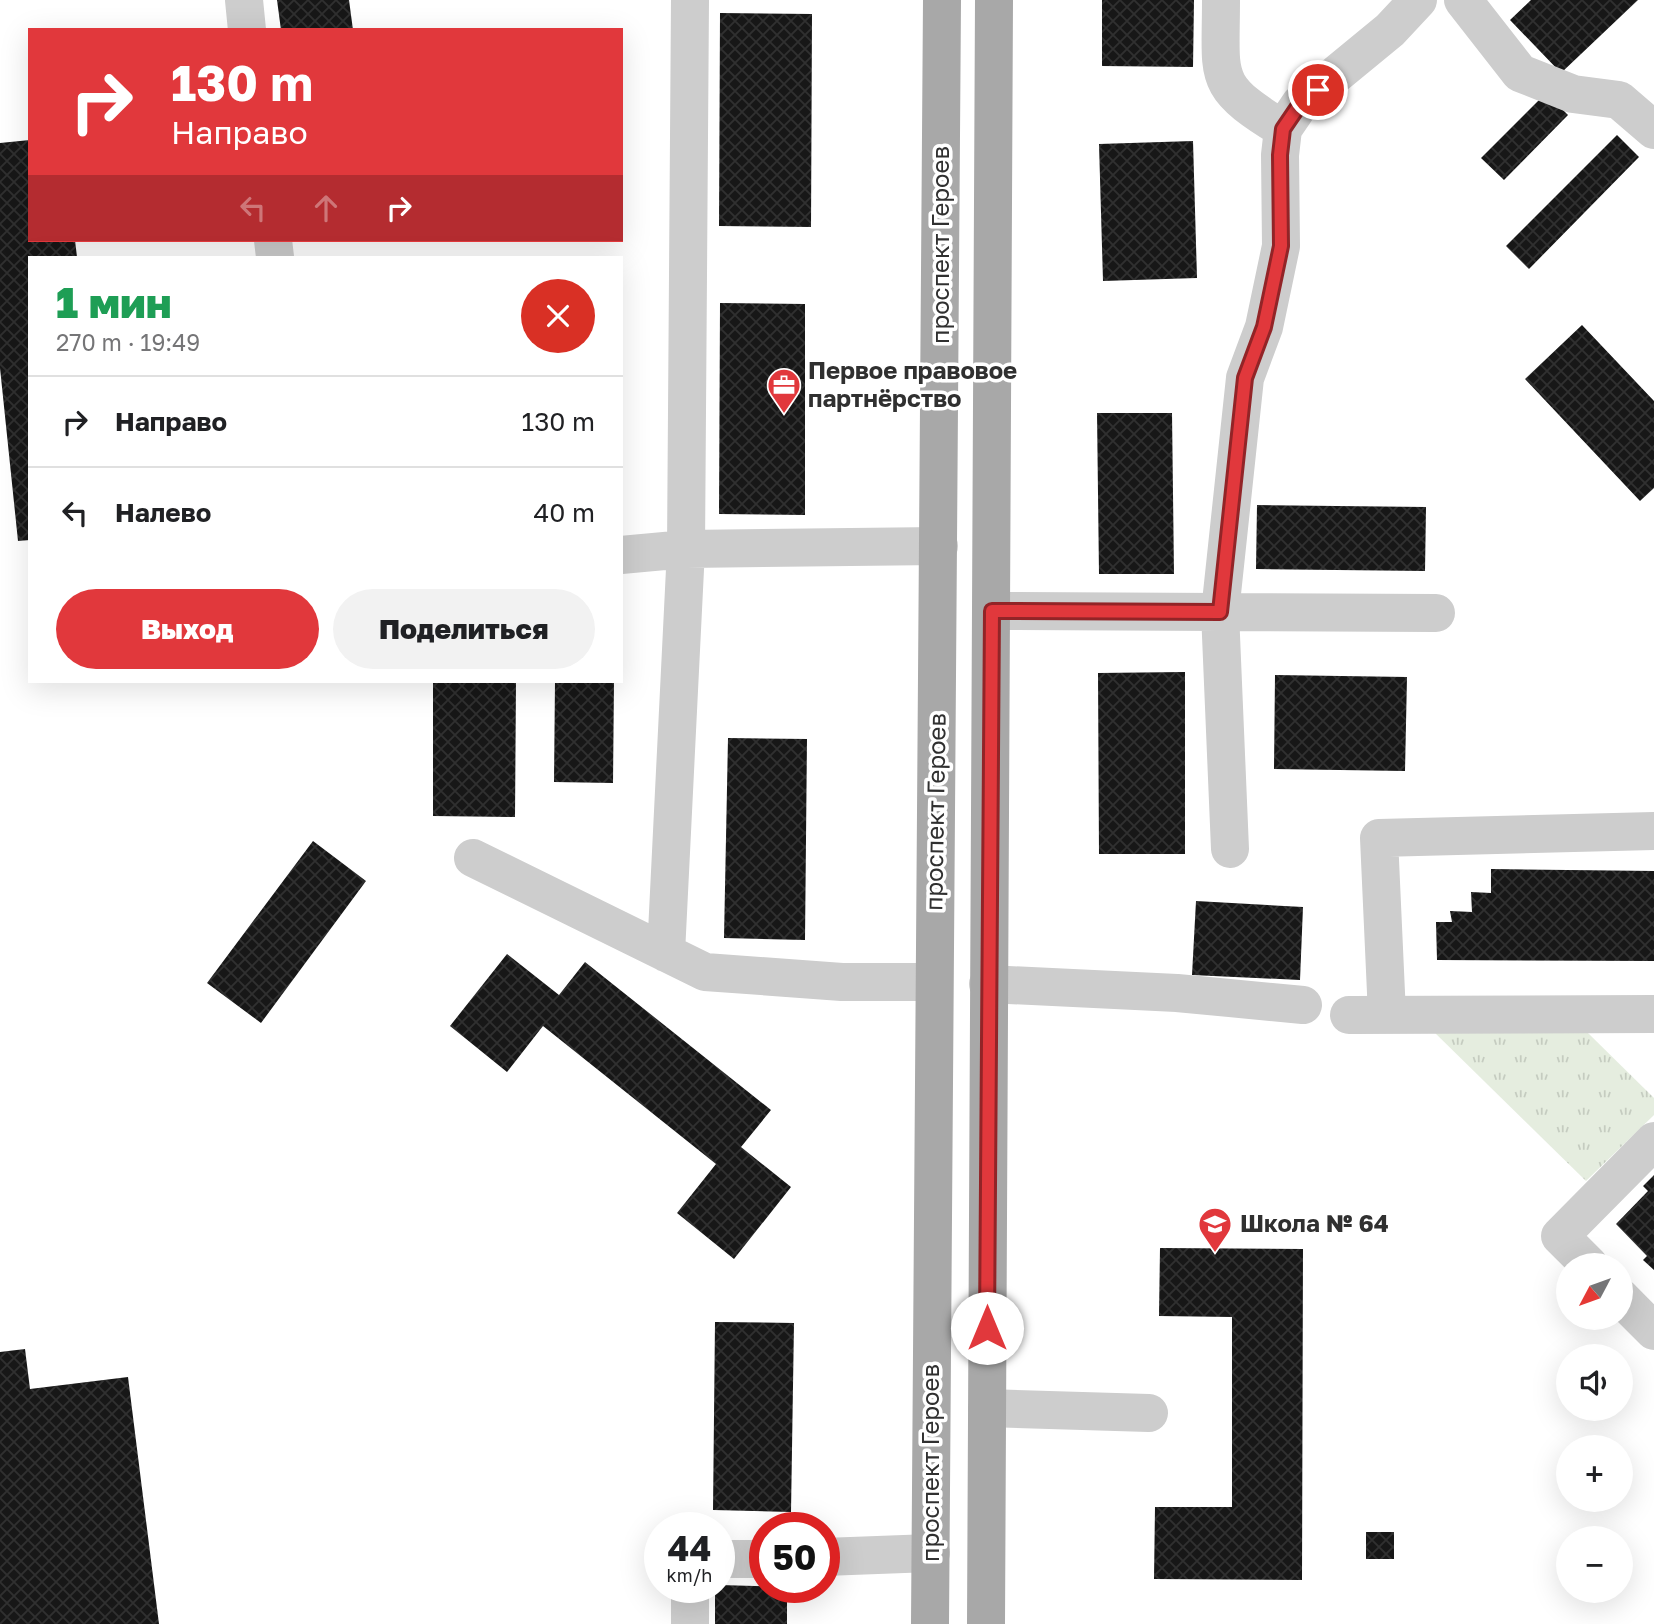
<!DOCTYPE html>
<html lang="ru">
<head>
<meta charset="utf-8">
<style>
	body { margin:0; font-family:"Golos Text",sans-serif; background:#f2f2f2; color:#202124; height:100vh; display:flex; flex-direction:column; font-size:26px; white-space:nowrap }
	* { box-sizing:border-box; margin:0 }
	p { font-size:23px; color:#757577 }
	.icon { flex:none; width:38px; height:38px; fill:none; stroke:currentColor; stroke-width:2; stroke-linecap:round; stroke-linejoin:round }
	.map { position:relative; flex:1; overflow:hidden }
	.drawer { position:absolute; left:28px; top:256px; width:595px; height:427px; display:flex; flex-direction:column; background:#fff; border-radius:0px; box-shadow:0 7px 28px #0002 }
	.drawer>* { flex:none }
	.banner { position:absolute; left:28px; top:28px; width:595px; height:214px; border-radius:0px; box-shadow:0 7px 28px #0002; background:#e1383c; color:#fff; overflow:hidden }
	.needle { width:46px; rotate:229deg }
	.buttons { position:absolute; left:1556px; top:1253px; display:grid; gap:14px }
	.buttons a { display:grid; place-items:center; width:77px; height:77px; border-radius:50%; background:#fff; box-shadow:0 7px 28px #0002; font-size:35px }
	.speed { position:absolute; left:644px; top:1512px; display:flex; gap:14px; font-size:35px; font-weight:700; text-align:center }
	.speed>* { display:grid; place-content:center; width:91px; height:91px; border-radius:50%; background:#fff; box-shadow:0 7px 28px #0002; line-height:1 }
	.speed small { font-size:18px; font-weight:400 }
	.speed .limit { border:10px solid #d22; background:#fff; color:#111 }
	.pin { position:absolute; display:grid; place-items:center; width:60px; height:60px; color:#fff; margin:-30px; border:4px solid #fff; border-radius:50%; box-shadow:0 2px 7px #0007 }
	.me { position:absolute; width:77px; margin:-38px; rotate:0deg; stroke-linejoin:round; filter:drop-shadow(0 0 5px #0008) }
	.turn { display:flex; align-items:center; gap:24px; height:147px; padding:0 28px; font-size:32px }
	.turn .icon { width:91px; height:91px; stroke-width:2.5 }
	.turn b { display:block; font-size:49px; line-height:60px }
	.lanes { display:flex; align-items:center; height:66px; padding:0 28px; background:#0003; justify-content:center; gap:35px; direction:ltr }
	.lanes .off { opacity:.35 }
	.round { display:grid; place-items:center; flex:none; width:74px; height:74px; border-radius:37px; background:#f2f2f2 }
	.overview { display:flex; align-items:center; justify-content:space-between; height:119px; padding:0 28px }
	h1 { font-size:42px; font-weight:800; line-height:52px; color:#1e9e55 }
	.cta { display:flex; gap:14px; margin-top:auto; padding:14px 28px }
	.cta a { flex:1; height:80px; border-radius:42px; background:#e1383c; color:#fff; font-size:28px; font-weight:800; line-height:80px; text-align:center }
	.cta a+a { background:#f2f2f2; color:#202124 }
	ul { padding:0; list-style:none }
	li { display:flex; align-items:center; gap:21px; height:91px; padding:0 28px; border-top:2px solid #e0e0e0 }
	li div { flex:1 }
	li b { display:block; font-size:26px }
	li em { font-style:normal }
	.map>svg:first-child { display:block }
	.park { fill:url(#park-tufts) }
	.building { fill:url(#building-cross-hatch) }
	.lines { fill:none; stroke-linecap:round; stroke-linejoin:round }
	.minor { stroke:#cdcdcd; stroke-width:38 }
	.major { stroke:#a8a8a8; stroke-width:38 }
	.route-casing { stroke:#922427; stroke-width:18 }
	.route { stroke:#e1383c; stroke-width:12 }
	.labels { text-anchor:middle; stroke-width:7; stroke-linejoin:round; paint-order:stroke }
	.street-label { font-size:24px; fill:#303030; stroke:#fff }
	.poi-label { font-size:24px; font-weight:bold; fill:#303030; stroke:#fff; text-anchor:start }
</style>
</head>
<body>
<div class="map">
<svg width="1654" height="1624" viewBox="0 0 1654 1624">
	<defs>
		<pattern id="park-tufts" width="24" height="20" patternUnits="userSpaceOnUse" patternTransform="scale(1.75)"><rect width="24" height="20" fill="#e5eddf"/><path d="M3 7l-1-3M5 7V3M7 7l1-3M15 17l-1-3M17 17v-4M19 17l1-3" fill="none" stroke="#c5ccc0"/></pattern>
		<pattern id="building-cross-hatch" width="8" height="8" patternUnits="userSpaceOnUse" patternTransform="scale(1.75)"><rect width="8" height="8" fill="#171717"/><path d="M0 0l8 8M0 8l8-8" fill="none" stroke="#303030"/></pattern>
	</defs>
	<rect width="100%" height="100%" fill="#fff"/>
	<path class="park" d="M1432,1030l154,1 68,67v17l-68,66z"/>
	<path class="building" d="M277,0h72l4,30h-72z
		M1102,0h92l-1,67 -91,-1z
		M1531,0h107l-77,73 -51,-53z
		M720,13l92,1 -1,213 -92,-1z
		M1546,93l22,22 -64,65 -23,-22z
		M1617,135l22,22 -110,112 -23,-23z
		M30,140v100h45l2,17h-47v283l-12,1 -18,-173v-225z
		M1193,141l4,137 -94,3 -4,-137z
		M720,303l85,1v211l-86,-1z
		M1582,325l72,76v87l-14,13 -115,-122z
		M1097,413h75l2,161h-75z
		M1257,505l169,2 -1,64 -169,-2z
		M1185,672v182h-86l-1,-181z
		M1275,675l132,2 -2,94 -131,-2z
		M433,681h83l-1,136 -82,-1z
		M555,681h59l-1,102 -59,-1z
		M728,738l79,1 -2,201 -81,-2z
		M313,841l53,40 -105,142 -54,-40z
		M1491,869l163,2v90l-217,-1 -1,-38h16l-2,-11 22,1 -1,-20 20,1z
		M1196,901l107,6 -3,73 -108,-5z
		M507,954l52,41 26,-33 186,148 -30,37 50,40 -57,72 -57,-46 39,-49 -173,-138 -36,46 -57,-46z
		M1654,1175v95l-11,-10 4,-4 -31,-32 32,-33 -5,-5z
		M1160,1248l143,1 -1,331 -148,-1 1,-72h77v-190l-73,-1z
		M715,1322l79,1 -3,189 -78,-2z
		M25,1349l5,40 98,-12 31,247h-159v-272z
		M1366,1532h28v27h-28z
		M719,1585l68,2v37h-72v-37z"/>
	<g class="lines">
		<path class="minor" d="M244,0l3,30
			M1221,0c0,80 -10,85 62,129
			M1463,0l57,73 53,21 46,6 35,30
			M273,240l2,17
			M621,555l65,-6 253,-3
			M992,611l444,2
			M1230,849l-10,-237 25,-234 19,-51 17,-81 -1,-91 3,-26 17,-25 90,-74 28,-30
			M473,858l232,114 137,10h92
			M666,953l20,-404 4,-549
			M988,984l189,9 126,12
			M1349,1015l305,-1
			M1387,1015l-8,-177 275,-7
			M1589,1265l-29,-29 94,-95
			M1620,1297l34,34
			M987,1408l162,5
			M824,1557l107,-4
			M719,1559h46
			M690,1587v37"/>
		<path class="major" d="M930,1624l12,-1624
			M986,1624l8,-1624"/>
	</g>
	<g class="lines">
		<defs>
			<path id="route" d="M987,1328l5,-717 228,1 25,-234 19,-51 17,-81 -1,-91 3,-26 17,-25 18,-14"/>
		</defs>
		<use href="#route" class="route-casing"/>
		<use href="#route" class="route"/>
	</g>
	<defs>
		<symbol id="office-pin" viewBox="-11 -11 22 30"><path d="M0 17L-7.5 6A9.5 9.5 0 1 1 7.5 6Z" fill="#e1383c" stroke="#fff"/><path d="M-6-3h4V-5.5h4V-3h4V5H-6ZM-1-4.5V-3h2v-1.5ZM-6 0V1H6V0Z" fill="#fff"/></symbol>
		<symbol id="school-pin" viewBox="-11 -11 22 30"><path d="M0 17L-7.5 6A9.5 9.5 0 1 1 7.5 6Z" fill="#e1383c" stroke="#fff"/><path d="M0-5L7-2L0 1L-7-2ZM-4 1L0 2.5L4 1V4Q0 6-4 4Z" fill="#fff"/></symbol>
	</defs>
	<g fill-rule="evenodd">
		<use href="#office-pin" x="765" y="366" width="38" height="52"/>
		<use href="#school-pin" x="1196" y="1205" width="38" height="52"/>
	</g>
	<g class="labels">
		<g class="street-label">
			<text transform="translate(941 245) rotate(-90)" y="8">проспект Героев</text>
			<text transform="translate(936 812) rotate(-89)" y="8">проспект Героев</text>
			<text transform="translate(931 1463) rotate(-90)" y="8">проспект Героев</text>
		</g>
		<g class="poi-label">
			<text x="808" y="379">Первое правовое<tspan x="808" dy="28">партнёрство</tspan></text>
			<text x="1240" y="1232">Школа № 64</text>
		</g>
	</g>
</svg>
<div class="buttons">
<a><svg class="needle" viewBox="-14 -14 28 28"><path d="M0-13l5 13h-10z" fill="#e53935"/><path d="M0 13l5-13h-10z" fill="#757577"/></svg></a>
<a><svg class="icon" aria-label="sound" viewBox="0 0 24 24"><path d="M4 9h4l5-4v14l-5-4H4zM17 9q2 3 0 6"/></svg></a>
<a>+</a>
<a>−</a>
</div>
<div class="speed"><div>44<small>km/h</small></div><div class="limit">50</div></div>
<div class="pin" style="left:1318px;top:90px;background:#d93025"><svg class="icon" aria-label="arrive" viewBox="0 0 24 24"><path d="M6 21V4h12l-3 4 3 4H6"/></svg></div>
<svg class="me" style="left:987px;top:1328px" viewBox="-20 -20 40 40"><circle r="19" fill="#fff"/><path d="M0-13L10 11 0 6-10 11z" fill="#e1383c"/></svg>
<div class="banner">
<div class="turn"><svg class="icon" aria-label="right" viewBox="0 0 24 24"><path d="M7 20v-9h11M14 6l5 5-5 5"/></svg><div><b>130 m</b>Направо</div></div>
<div class="lanes"><svg class="icon off" aria-label="left" viewBox="0 0 24 24"><path d="M17 20v-9H6M10 6l-5 5 5 5"/></svg><svg class="icon off" aria-label="ahead" viewBox="0 0 24 24"><path d="M12 20V5M6 11l6-6 6 6"/></svg><svg class="icon" aria-label="right" viewBox="0 0 24 24"><path d="M7 20v-9h11M14 6l5 5-5 5"/></svg></div>
</div>
<section class="drawer">
<div class="overview"><div><h1>1 мин</h1><p>270 m · 19:49</p></div><a class="round" style="background:#d93025;color:#fff"><svg class="icon" aria-label="close" viewBox="0 0 24 24"><path d="M6 6l12 12M18 6L6 18"/></svg></a></div>
<ul>
<li><svg class="icon" aria-label="right" viewBox="0 0 24 24"><path d="M7 20v-9h11M14 6l5 5-5 5"/></svg><div><b>Направо</b></div><em>130 m</em></li>
<li><svg class="icon" aria-label="left" viewBox="0 0 24 24"><path d="M17 20v-9H6M10 6l-5 5 5 5"/></svg><div><b>Налево</b></div><em>40 m</em></li>
</ul>
<div class="cta"><a>Выход</a><a>Поделиться</a></div>
</section>
</div>
</body>
</html>
